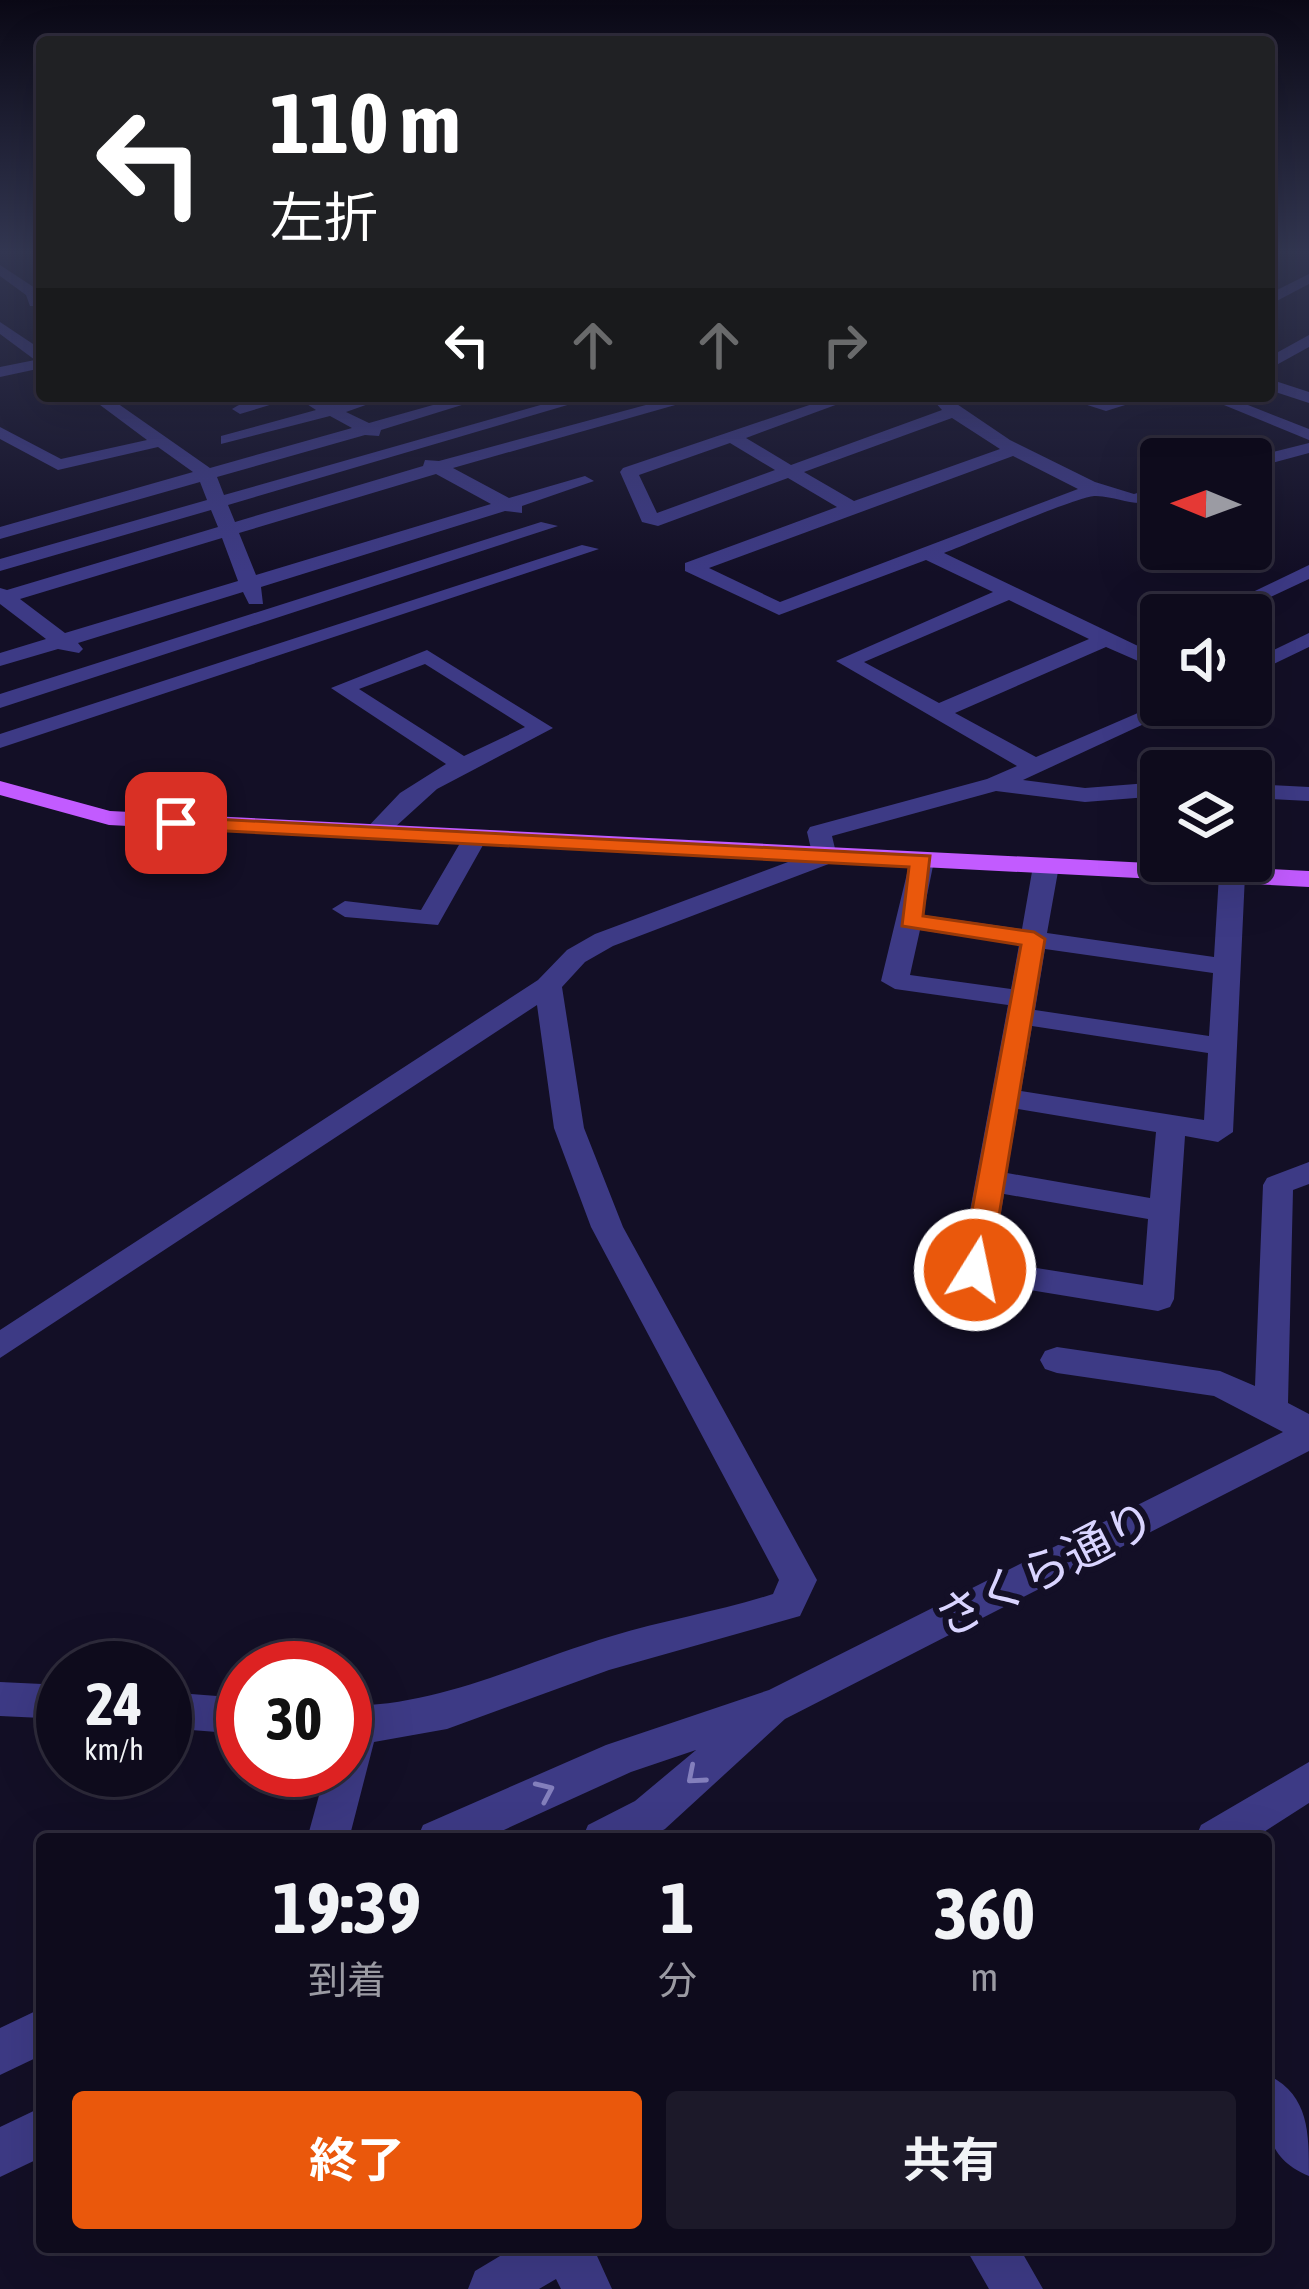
<!DOCTYPE html>
<html lang="ja">
<head>
<meta charset="utf-8">
<style>
	body { margin:0; font-family:"Asap Condensed","Noto Sans JP",sans-serif; background:#1c1929; color:#f1f3f6; height:100vh; display:flex; flex-direction:column; font-size:45px; white-space:nowrap }
	* { box-sizing:border-box; margin:0 }
	p { font-size:39px; color:#9b9ba3 }
	.icon { flex:none; width:66px; height:66px; fill:none; stroke:currentColor; stroke-width:2; stroke-linecap:round; stroke-linejoin:round }
	.map { position:relative; flex:1; overflow:hidden }
	.panel { position:absolute; left:36px; top:1833px; width:1236px; height:420px; display:flex; flex-direction:column; background:#0e0b1c; border-radius:12px; box-shadow:0 12px 48px #0002,0 0 0 3px #2e2b3b }
	.panel>* { flex:none }
	.guide { position:absolute; left:36px; top:36px; width:1239px; height:366px; border-radius:12px; box-shadow:0 12px 48px #0002,0 0 0 3px #2e2b3b; background:#202124; color:#fff; overflow:hidden }
	.needle { width:78px; rotate:271deg }
	.buttons { position:absolute; left:1140px; top:438px; display:grid; gap:24px }
	.buttons a { display:grid; place-items:center; width:132px; height:132px; border-radius:12px; background:#0e0b1c; box-shadow:0 12px 48px #0002,0 0 0 3px #2e2b3b; font-size:60px }
	.speed { position:absolute; left:36px; top:1641px; display:flex; gap:24px; font-size:60px; font-weight:700; text-align:center }
	.speed>* { display:grid; place-content:center; width:156px; height:156px; border-radius:50%; background:#0e0b1c; box-shadow:0 12px 48px #0002,0 0 0 3px #2e2b3b; line-height:1 }
	.speed small { font-size:30px; font-weight:400 }
	.speed .limit { border:18px solid #d22; background:#fff; color:#111 }
	.pin { position:absolute; display:grid; place-items:center; width:102px; height:102px; color:#fff; margin:-51px; border-radius:24px; box-shadow:0 6px 18px #0006 }
	.me { position:absolute; width:132px; margin:-66px; rotate:10deg; stroke-linejoin:round; filter:drop-shadow(0 0 9px #0008) }
	.turn { display:flex; align-items:center; gap:42px; height:252px; padding:0 36px; font-size:54px }
	.turn .icon { width:156px; height:156px; stroke-width:2.5 }
	.turn b { display:block; font-size:84px; line-height:102px }
	.lanes { display:flex; align-items:center; height:114px; padding:0 36px; background:#0003; justify-content:center; gap:60px; direction:ltr }
	.lanes .off { opacity:.35 }
	.eta { display:flex; justify-content:space-evenly; align-items:center; height:204px; text-align:center }
	.eta b { font-size:72px; font-weight:700; line-height:84px }
	.primary-button { display:flex; gap:24px; margin-top:auto; padding:24px 36px }
	.primary-button a { flex:1; height:138px; border-radius:12px; background:#ea580c; color:#fff; font-size:48px; font-weight:700; line-height:138px; text-align:center }
	.primary-button a+a { background:#1c1929; color:#f1f3f6 }
	.map>svg:first-child { display:block }
	.lines { fill:none; stroke-linecap:round; stroke-linejoin:round }
	.minor { fill:#3d3a85; fill-rule:evenodd }
	.major { fill:#c25bff; fill-rule:evenodd }
	.oneway { stroke:#837fbc }
	.route { fill:#ea580c; stroke:#983908; stroke-width:3 }
	.labels { text-anchor:middle; stroke-width:12; stroke-linejoin:round; paint-order:stroke }
	.near-street-label { font-size:48px; fill:#d9d4ff; stroke:#130f26 }
</style>
</head>
<body>
<div class="map">
<svg width="1309" height="2289" viewBox="0 0 1309 2289">
	<rect width="100%" height="100%" fill="#130f26"/>
	<g class="lines">
		<path class="minor" d="M0,265l38,25 2,16h-10l-4,-11 -26,-19z
			M1309,274v10l-40,21v-11z
			M0,322l42,28v18l-42,9v-10l35,-7 -35,-26z
			M1309,335v12l-40,22v-12z
			M1269,379l40,13v11l-40,-13z
			M88,396h19l103,72 142,-40 -22,-12 -109,28v-8l95,-26 -20,-13 -56,17 -8,-5c27,-17 72,-19 101,-4l31,-9h27l-45,16 23,11 96,-27h26l-110,34 -2,6 -14,-1 -148,42 7,18 348,-99h26l-370,109 7,17 188,-56 2,-6 14,1 240,-65h28l-254,72 56,30 76,-22 9,5 -72,25v7l-17,-2 -244,76 2,17h-14l-6,-12 -165,51 5,6 -4,4 -21,-4 -58,17v-13l46,-14 -46,-35v-16l7,2 211,-63 -7,-17 -211,61v-12l207,-59 -7,-18 -200,57v-12l193,-55 -35,-25 -100,23 -58,-31v-12l61,32 86,-19zM436,474l55,30 -235,71 -17,-42zM222,538l16,43 -173,52 -45,-34z
			M836,396h24l-114,42 45,27 151,-55 -9,-10 12,-4 65,44 85,42 39,12 27,-8v13c-27,10 -39,-2 -65,-3 -16,-1 -128,48 -152,57l217,104v14l-55,-24 -151,66 81,44 125,-54 24,2 -162,75 62,8 76,-6v14l-76,6 -89,-11 -164,45 5,21 -3,5 -221,84 -28,16 -23,25 22,141 39,99 194,353 -17,36 -191,54 -162,59 -73,13 -25,97h-42l19,-69h19v-64c96,0 176,-43 267,-70 53,-16 108,-25 161,-42l6,-14 -188,-353 -37,-99 -17,-123 -537,353v-28l538,-350 29,-30 28,-16 217,-81 -5,-21 3,-5 177,-48 30,-13 -181,-105 157,-69 -67,-32 -147,55 -94,-44v-8l152,-56 -49,-29 -130,48 -16,-4 -22,-50 3,-4zM952,418l48,31 -146,52 -50,-29zM730,443l45,27 -118,43 -18,-38zM1013,456l65,33 -298,113 -71,-34zM1009,600l80,39 -150,64 -75,-41z
			M1059,396l47,5 48,-5 -48,15z
			M1202,396h23l84,33v11z
			M1309,443v10l-52,14 -6,1v-9h-6z
			M541,522l17,4 -558,182v-14z
			M582,545l17,4 -599,199v-14z
			M1309,565v14l-77,36h-27z
			M1309,633v14l-58,28v-14z
			M427,650l126,78 -116,61 -54,49h-18l-3,-5 38,-40 46,-29 -115,-76zM425,664l100,63 -61,29 -105,-67z
			M1251,784l58,3v14l-58,-3z
			M475,831l12,7 -49,87 -93,-8 -13,-8 13,-8 76,9 42,-72z
			M922,854l12,7 -11,54 99,14 11,-63 13,-8 13,8 -12,67 167,24 5,-82 13,-8 13,8 -12,257 -15,10 -33,-6 -11,163 -4,8 -12,4 -183,-30 -11,-3 -5,-8 49,-265 -113,-16 -14,-8 29,-120zM920,930l99,15 -8,44 -101,-14zM1045,949l168,24 -4,63 -174,-26zM1032,1026l176,27 -4,67 -183,-29zM1018,1109l138,23 -6,66 -143,-25zM1004,1194l144,25 -5,66 -150,-24z
			M1309,1162v22l-16,6 -5,213 21,11v37l-524,268 -120,110 -20,10h-63l6,-14 47,-24 61,-51 -65,22 -147,67h-67l6,-14 183,-80 163,-55 514,-258 -69,-36 -157,-23 -12,-4 -5,-9 5,-9 12,-4 163,24 35,15 8,-201 4,-7z
			M0,1682l63,3v34l-63,-3z
			M165,1692l78,6v36l-78,-6z
			M1309,1762v41l-56,36h-58l6,-14z
			M42,2008v47l-42,20v-47z
			M1266,2074c43,20 43,57 43,102 -49,-20 -43,-58 -43,-102z
			M42,2107v50l-42,20v-50z
			M515,2247h78l19,42h-51l-5,-10 -17,10h-71l7,-18z
			M965,2247h54l24,42h-54z"/>
		<path class="major" d="M0,781l110,30 1199,60v16l-1200,-62 -109,-30z"/>
	</g>
	<defs><path id="oneway-chevron" d="M-2-3.5L2.5 0L-2 3.5" fill="none" stroke-width="1.6" stroke-linecap="round" stroke-linejoin="round" transform="scale(3)"/></defs>
	<g class="oneway">
		<use href="#oneway-chevron" transform="translate(695 1776) rotate(139)"/>
		<use href="#oneway-chevron" transform="translate(545 1791) rotate(-24)"/>
	</g>
	<linearGradient id="sky" x2="0" y2="1"><stop stop-color="#0a0815"/><stop offset="0.44" stop-color="#333752"/><stop offset="1" stop-color="#333752" stop-opacity="0"/></linearGradient>
	<rect width="1309" height="572" fill="url(#sky)"/>
	<path class="route" d="M176,817l754,39 -7,60 111,16 11,7 -55,331 -15,11 -14,-11 60,-325 -119,-19 7,-59 -740,-39 -4,-5z"/>
	<g class="labels">
		<g class="near-street-label">
			<text transform="translate(1045 1569) rotate(-27)" y="17">さくら通り</text>
		</g>
	</g>
</svg>
<div class="buttons">
<a><svg class="needle" viewBox="-14 -14 28 28"><path d="M0-13l5 13h-10z" fill="#e53935"/><path d="M0 13l5-13h-10z" fill="#9b9ba3"/></svg></a>
<a><svg class="icon" aria-label="sound" viewBox="0 0 24 24"><path d="M4 9h4l5-4v14l-5-4H4zM17 9q2 3 0 6"/></svg></a>
<a><svg class="icon" aria-label="layers" viewBox="0 0 24 24"><path d="M12 4l9 5-9 5-9-5zM3 14l9 5 9-5"/></svg></a>
</div>
<div class="speed"><div>24<small>km/h</small></div><div class="limit">30</div></div>
<div class="pin" style="left:176px;top:823px;background:#d93025"><svg class="icon" aria-label="arrive" viewBox="0 0 24 24"><path d="M6 21V4h12l-3 4 3 4H6"/></svg></div>
<svg class="me" style="left:975px;top:1270px" viewBox="-20 -20 40 40"><circle r="17" fill="#ea580c" stroke="#fff" stroke-width="3"/><path d="M0-11L8 9 0 5-8 9z" fill="#fff"/></svg>
<div class="guide">
<div class="turn"><svg class="icon" aria-label="left" viewBox="0 0 24 24"><path d="M17 20v-9H6M10 6l-5 5 5 5"/></svg><div><b>110 m</b>左折</div></div>
<div class="lanes"><svg class="icon" aria-label="left" viewBox="0 0 24 24"><path d="M17 20v-9H6M10 6l-5 5 5 5"/></svg><svg class="icon off" aria-label="ahead" viewBox="0 0 24 24"><path d="M12 20V5M6 11l6-6 6 6"/></svg><svg class="icon off" aria-label="ahead" viewBox="0 0 24 24"><path d="M12 20V5M6 11l6-6 6 6"/></svg><svg class="icon off" aria-label="right" viewBox="0 0 24 24"><path d="M7 20v-9h11M14 6l5 5-5 5"/></svg></div>
</div>
<section class="panel">
<div class="eta">
<div><b>19:39</b><p>到着</p></div>
<div><b>1</b><p>分</p></div>
<div><b>360</b><p>m</p></div>
</div>
<div class="primary-button"><a>終了</a><a>共有</a></div>
</section>
</div>
</body>
</html>
